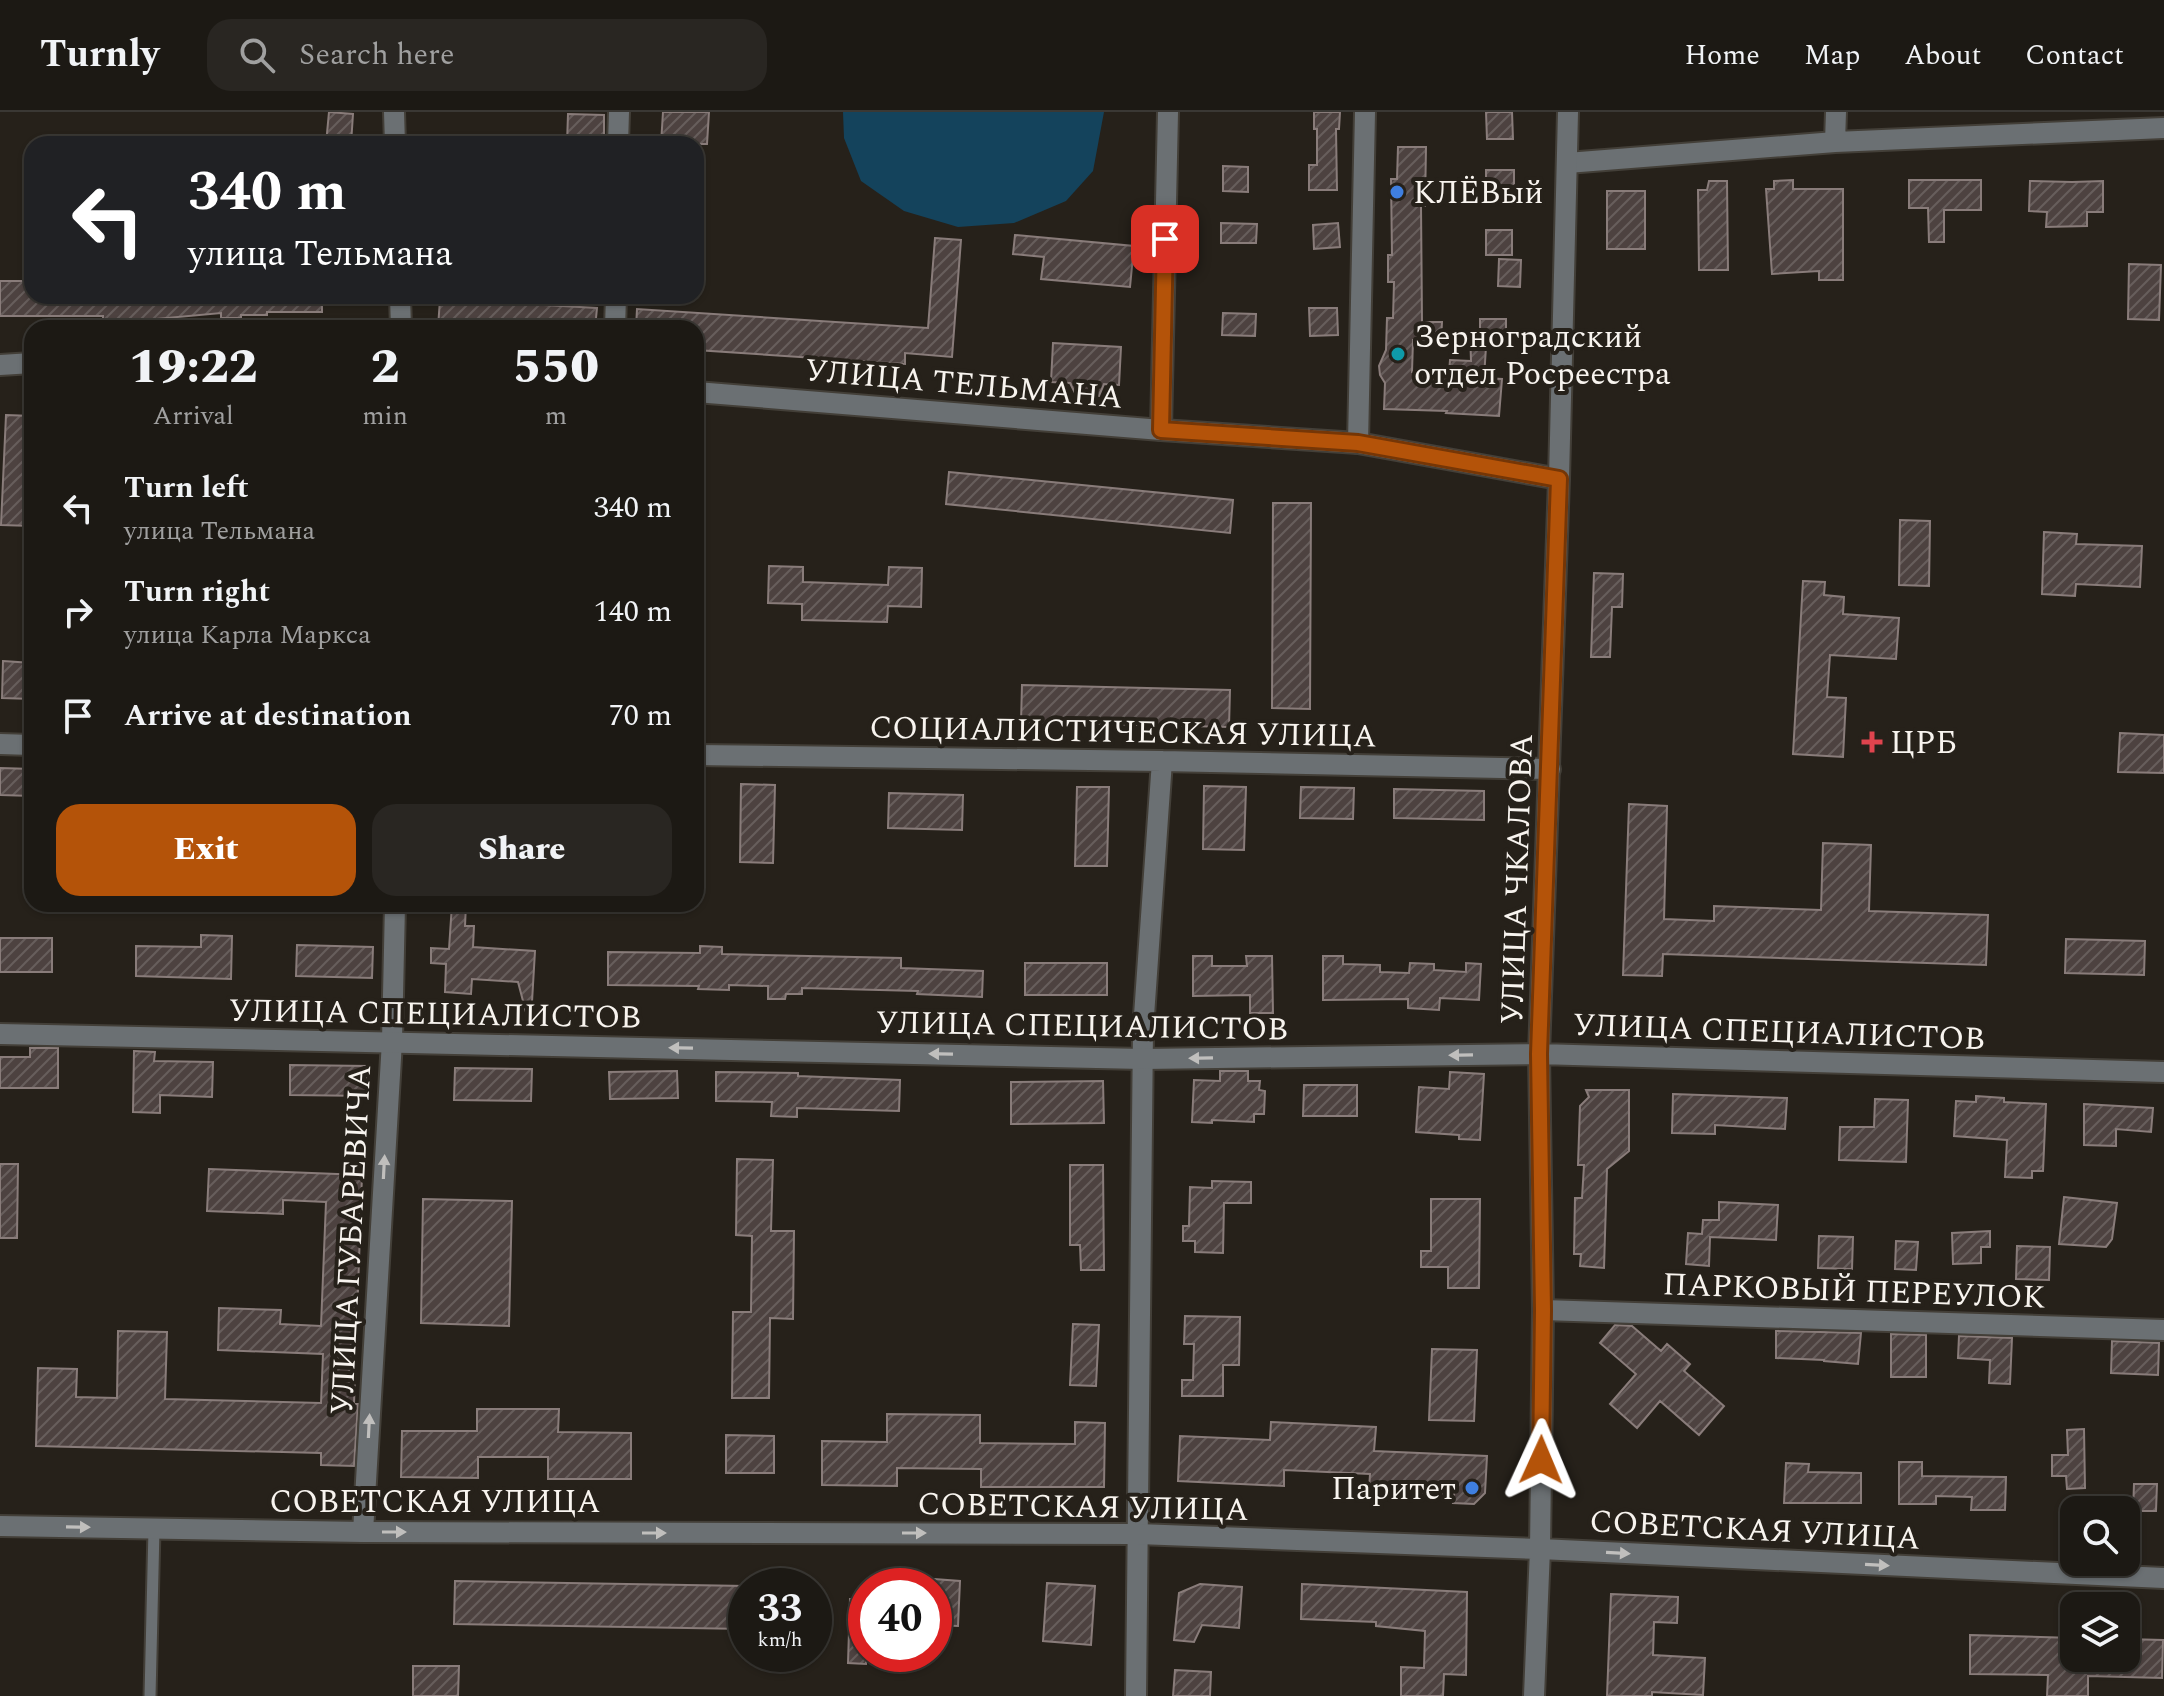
<!DOCTYPE html>
<html lang="en">
<head>
<meta charset="utf-8">
<style>
	body { margin:0; font-family:Spectral,serif; background:#292622; color:#f1f3f6; height:100vh; display:flex; flex-direction:column; font-size:30px; white-space:nowrap }
	* { box-sizing:border-box; margin:0 }
	p { font-size:26px; color:#a0a0a0 }
	.icon { flex:none; width:44px; height:44px; fill:none; stroke:currentColor; stroke-width:2; stroke-linecap:round; stroke-linejoin:round }
	.map { position:relative; flex:1; overflow:hidden }
	.details { position:absolute; left:24px; top:208px; width:680px; height:592px; display:flex; flex-direction:column; background:#1c1914; border-radius:24px; box-shadow:0 2px 6px #0004,0 0 0 2px #3a3834 }
	.details>* { flex:none }
	.banner { position:absolute; left:24px; top:24px; width:680px; height:168px; border-radius:24px; box-shadow:0 2px 6px #0004,0 0 0 2px #3a3834; background:#202124; color:#fff; overflow:hidden }
	.tools { position:absolute; left:2060px; top:1384px; display:grid; gap:16px }
	.tools a { display:grid; place-items:center; width:80px; height:80px; border-radius:16px; background:#1c1914; box-shadow:0 2px 6px #0004,0 0 0 2px #3a3834; font-size:40px }
	.speed { position:absolute; left:728px; top:1456px; display:flex; gap:16px; font-size:40px; font-weight:700; text-align:center }
	.speed>* { display:grid; place-content:center; width:104px; height:104px; border-radius:50%; background:#1c1914; box-shadow:0 2px 6px #0004,0 0 0 2px #3a3834; line-height:1 }
	.speed small { font-size:20px; font-weight:400 }
	.speed .limit { border:12px solid #d22; background:#fff; color:#111 }
	.pin { position:absolute; display:grid; place-items:center; width:68px; height:68px; color:#fff; margin:-34px; border-radius:16px; box-shadow:0 4px 12px #0006 }
	.me { position:absolute; width:88px; margin:-44px; rotate:1deg; stroke-linejoin:round; filter:drop-shadow(0 0 6px #0008) }
	.turn { display:flex; align-items:center; gap:28px; height:168px; padding:0 32px; font-size:36px }
	.turn .icon { width:104px; height:104px; stroke-width:2.5 }
	.turn b { display:block; font-size:56px; line-height:68px }
	.eta { display:flex; justify-content:space-evenly; align-items:center; height:136px; text-align:center }
	.eta b { font-size:48px; font-weight:800; line-height:56px }
	.primary-button { display:flex; gap:16px; margin-top:auto; padding:16px 32px }
	.primary-button a { flex:1; height:92px; border-radius:24px; background:#b45309; color:#fff; font-size:32px; font-weight:800; line-height:92px; text-align:center }
	.primary-button a+a { background:#292622; color:#f1f3f6 }
	ul { padding:0; list-style:none }
	li { display:flex; align-items:center; gap:24px; height:104px; padding:0 32px }
	li div { flex:1 }
	li b { display:block; font-size:30px }
	li em { font-style:normal }
	header { display:flex; align-items:center; gap:48px; box-sizing:border-box; height:112px; padding:0 40px; background:#1c1914; border-bottom:2px solid #3a3834 }
	header strong { font-size:38px }
	nav { display:flex; gap:44px; margin-inline-start:auto; font-size:28px }
	.search { width:560px; height:72px; background:#292622; display:flex; align-items:center; gap:20px; box-sizing:border-box; padding:0 28px; border-radius:24px; color:#a0a0a0; font-size:30px }
	.map>svg:first-child { display:block }
	.water { fill:#14435c }
	.building { fill:url(#building-hatch); stroke:#897c7a; stroke-width:2 }
	.lines { fill:none; stroke-linecap:round; stroke-linejoin:round }
	.service-casing { stroke:#433f38; stroke-width:15 }
	.minor-casing { stroke:#433f38; stroke-width:24 }
	.tertiary-casing { stroke:#433f38; stroke-width:24 }
	.service { stroke:#6b7073; stroke-width:11 }
	.minor { stroke:#6b7073; stroke-width:20 }
	.tertiary { stroke:#6b7073; stroke-width:20 }
	.oneway { fill:#c0bfbd }
	.route-casing { stroke:#753606; stroke-width:20 }
	.route { stroke:#b45309; stroke-width:14 }
	.shop-dot { fill:#3f7fe0; stroke:#26211a; stroke-width:3 }
	.culture-dot { fill:#0f9aa8; stroke:#26211a; stroke-width:3 }
	.health-dot { fill:#e0444e; stroke:#26211a; stroke-width:3 }
	.labels { text-anchor:middle; stroke-width:8; stroke-linejoin:round; paint-order:stroke }
	.poi-label { font-size:32px; fill:#f8f4ef; stroke:#26211a; text-anchor:start }
	.street-label { font-size:32px; fill:#f8f4ef; stroke:#26211a }
</style>
</head>
<body>
<header>
<strong>Turnly</strong>
<div class="search"><svg class="icon" aria-label="search" viewBox="0 0 24 24"><circle cx="10" cy="10" r="6"/><path d="M15 15l6 6"/></svg>Search here</div>
<nav><a>Home</a><a>Map</a><a>About</a><a>Contact</a></nav>
</header>
<div class="map">
<svg width="2164" height="1584" viewBox="0 0 2164 1584">
	<defs>
		<pattern id="building-hatch" width="6" height="6" patternUnits="userSpaceOnUse" patternTransform="scale(2)"><rect width="6" height="6" fill="#4d4240"/><path d="M-1 1l2-2M0 6l6-6M5 7l2-2" fill="none" stroke="#675e5c"/></pattern>
	</defs>
	<rect width="100%" height="100%" fill="#26211a"/>
	<path class="water" d="M843,0h261l-11,59 -27,30 -52,22 -56,4 -54,-16 -43,-30 -17,-43z"/>
	<path class="building" d="M329,0l24,2 -2,30h-25z
		M663,0h46l-2,32h-46z
		M1314,0h26l-1,17h-3l1,61h-28v-25h8v-36h-3z
		M1486,0h26l1,27h-26z
		M568,2l36,1v21h-19v8h-18z
		M1398,35h28l-1,59h-4l1,116h20l-1,19 -28,-1 -1,32 37,1 1,-13 21,1 -1,-31h10v-11h26v18h-5v10h-15l-2,31 18,1 -3,37 -53,-3 1,-2 -63,-2 1,-26 -5,-8 -1,-9 7,-16 1,-32h6l1,-36h-6v-27h4l-1,-76h6z
		M1223,54l25,1v25l-25,-1z
		M1486,58h28v27l-28,-1z
		M1793,68v9h50v91h-24v-9l-47,3 -6,-85h8v-8z
		M1909,68h72v30h-37v32h-15l-1,-34h-19z
		M1709,69h18l1,89h-29l-1,-80h9z
		M2030,69l42,1 31,-1v31h-16v14l-41,1 1,-15 -18,-1z
		M1607,79h38v58h-38z
		M1221,111l36,1 -1,19h-35z
		M1338,111l2,24 -26,2 -1,-24z
		M1486,118h26v25h-26z
		M1015,123l119,11 -4,41 -89,-8 3,-22 -31,-3z
		M935,126l26,2 -9,117 -47,-4v11l-209,-14v-22h-60l1,-19 291,19z
		M1499,147l22,1 -1,27 -22,-1z
		M2129,152l32,1 -2,55 -31,-1z
		M0,169h32v15h290v16h-55v3h-26v3h-20v-5l-87,8 -31,-1v-4h-103z
		M440,187l157,9 -2,20h-157z
		M1309,196h28l1,27 -28,1z
		M1223,201l33,1 -1,22 -33,-1z
		M1053,231l68,4 -2,38 -15,-1 -5,12 -24,-3 -5,-10 -19,-1z
		M6,303l26,1v110l-31,-1z
		M949,360l284,28 -3,33 -284,-29z
		M1273,391h38l-1,206 -38,-1z
		M1900,408l30,1 -1,65 -30,-1z
		M2044,420l33,2 -1,10 66,2 -2,41 -64,-3 -1,12 -33,-2z
		M769,454l34,1v15l85,3 1,-18 33,1 -1,39 -33,-1 -1,16 -85,-2v-16l-34,-1z
		M1594,461l29,1 -1,33h-10l-2,50h-19z
		M1803,469l22,1 -1,13 20,2 -1,17 56,4 -3,41 -66,-4 -3,42 19,1 -3,59 -50,-3z
		M3,549l29,2v36l-30,-1z
		M1022,573l208,5 -1,37 -208,-5z
		M2120,621l44,2v38l-46,-1z
		M0,656l32,1v27l-32,-1z
		M741,672l34,1 -2,78 -33,-1z
		M1204,674l42,1 -2,63 -41,-1z
		M1077,675h32l-2,79h-32z
		M1301,675l53,1 -1,31 -53,-1z
		M1394,677l90,2v29l-90,-2z
		M889,681l74,2 -1,35 -74,-2z
		M1629,692l38,2 -3,113 50,2v-15l107,4 2,-67 48,2 -2,66 119,4 -2,50 -323,-11 -1,22 -39,-1z
		M452,792h14l-1,22h9l-1,21 62,4 -4,68 -3,1 -10,-38 -46,-3 -1,15 -26,-2 1,-28 -15,-1v-15l18,1z
		M201,823l31,1 -1,43 -95,-3v-30l65,1z
		M0,826h52v34h-52z
		M2066,827l79,2 -1,34 -79,-2z
		M297,833l76,2 -1,31 -76,-2z
		M700,834l22,1v7l179,4v10l82,3 -1,26 -65,-3 1,-3 -116,-3v6h-16l-1,5h-17v-13l-39,-1v5l-31,-1 1,-3 -91,-1v-33l92,1z
		M1193,844h19v10h35l-1,-10h26l1,57h-23v-18l-57,1z
		M1323,844h20v8l37,1v7l29,1 1,-10 24,1v6l32,2v-9l15,1 -2,36 -39,-2 -1,12 -31,-2v-9l-85,1z
		M1025,851h82v32h-82z
		M30,936h28v40h-58v-31h30z
		M134,939l21,1 -1,9 59,1 -1,35 -52,-2v18l-27,-1z
		M290,953l79,1v30l-79,-1z
		M455,956l77,1 -1,32 -77,-1z
		M677,959l1,27 -68,1 -1,-27z
		M1220,959h28v10h12l-1,9 6,1 -1,23h-10v8l-42,-2v3l-20,-1 2,-42 26,1z
		M716,960l82,1v3l102,4 -1,31 -102,-3v9l-26,-1 1,-14 -56,-1z
		M1450,960l34,2 -4,66 -21,-1v-4l-43,-3 3,-45 30,2z
		M1103,969l1,42 -93,1v-42z
		M1304,973h53v31h-54z
		M1586,978h43v61l-22,18 -3,99 -24,-2 1,-12h-7l1,-56h7l2,-33h-6l2,-59 9,-9z
		M1673,982l114,4 -2,31 -70,-4v9l-43,-1z
		M1976,984l28,2v4l42,2 -3,67h-11v7l-27,-1 2,-37 -53,-4 2,-35 20,1z
		M1875,987l33,1 -2,62 -67,-2 1,-33h34z
		M2084,992l69,4 -2,24 -35,-3v17l-32,-1z
		M737,1047l36,1 -2,71h23l-1,88 -23,-1 -1,80h-37l1,-86h18l1,-76 -16,-1z
		M0,1052h18l-1,74h-17z
		M1070,1053h33l1,105h-23l-1,-25h-10z
		M209,1057l153,6 -8,229h4l-4,62 -33,-1v-12l-285,-7 2,-78 39,1 -1,28 41,1 1,-67 49,1 -2,67 156,4 2,-49 -105,-4 1,-42 62,2 -1,14 41,2 5,-124 -43,-2v14l-76,-3z
		M1212,1069l39,1v21h-27l-1,50 -28,-1v-11h-12v-15h6l1,-39 22,1z
		M2064,1085l53,6 -5,36 -6,8 -47,-3z
		M423,1087l89,2 -3,125 -88,-3z
		M1431,1087h49l-1,89h-31v-21h-27v-16h10z
		M1719,1090l59,3 -2,35 -66,-3 -1,29 -23,-2 2,-31 14,1 1,-14h16z
		M1990,1119v16h-9v16l-28,1 -1,-31z
		M1819,1124l34,1 -1,32 -34,-1z
		M1896,1129l22,1 -2,28 -21,-1z
		M2017,1134l33,1 -1,33 -33,-1z
		M1185,1204l55,1 -1,48h-16v31h-41v-16h11l1,-36h-10z
		M1073,1212l26,1 -3,61 -26,-1z
		M1615,1213l17,1 29,25 6,-7 23,20 -6,7 40,35 -25,29 -39,-34 -23,27 -27,-24 26,-30 -36,-31z
		M1776,1219l85,2 -3,31 -34,-3v-1l-48,-2z
		M1891,1222l35,1v42h-35z
		M1959,1224l53,2 -2,46 -21,-1 1,-23 -32,-2z
		M2112,1229l47,2 -1,32 -47,-2z
		M1432,1237l45,1 -3,71 -45,-1z
		M477,1297h82l-1,23 73,1v46h-83v-22h-70v21l-77,-1 1,-46h75z
		M887,1302l93,1v28l95,1v-22l30,1 -1,64h-123v-18l-84,-1v18l-75,-1v-44l65,1z
		M1271,1310l105,5 -2,24 113,5 -2,37 -11,11 -21,-1 1,-9 -85,-4 1,-16 -86,-4v16l-106,-5 2,-45 90,4z
		M2084,1317l1,59 -18,1 -1,-13h-14v-21h16l-1,-25z
		M726,1323l48,1v37h-48z
		M1899,1350h23v14l84,1 -1,33h-34l1,-13 -36,-1v8h-37z
		M1786,1351l23,1 -1,8 53,1v30h-77z
		M2134,1372h23l-1,27h-23z
		M934,1467l26,2 -2,45 -24,-1z
		M455,1469l291,5v43l-292,-5z
		M1047,1471l48,3 -4,59 -48,-4z
		M1200,1472l42,3 -3,41 -37,-3 -8,17 -20,-2 5,-47z
		M1302,1472l165,8 -1,83 -22,-1 -1,22h-42v-29l23,1 1,-37 -49,-5v-4l-75,-3z
		M1611,1482l67,3 -1,26 -23,-1 -1,33 52,3 -2,37 -51,-3v4h-45z
		M850,1487l16,1v64l-18,-1z
		M1970,1523l104,3v20h52v-19l37,1 -1,38 -74,-2v20h-41l1,-21 -78,-1z
		M413,1554h46l-1,30h-45z
		M1175,1558l36,2 -1,24h-37z"/>
	<g class="lines">
		<defs>
			<path id="service" d="M150,1584l4,-167"/>
			<path id="minor" d="M394,0l1,32
				M1835,30l1,-30
				M618,32l1,-32
				M1567,51l268,-21 329,-14
				M400,184l1,32
				M615,216l1,-32
				M1161,318l7,-318
				M1358,331l7,-331
				M0,632l32,1
				M696,643l466,6 388,8
				M1543,1198l621,20
				M363,1420l29,-491 3,-137
				M1136,1584l7,-666 19,-269"/>
			<path id="tertiary" d="M0,253l32,-2
				M696,280l465,38 197,13 201,36
				M0,922l1143,25 396,-5 625,18
				M0,1414l363,6 775,2 402,15 624,29
				M1534,1584l6,-147 3,-239 -4,-256 20,-575 9,-367"/>
		</defs>
		<use href="#service" class="service-casing"/>
		<use href="#minor" class="minor-casing"/>
		<use href="#tertiary" class="tertiary-casing"/>
		<use href="#service" class="service"/>
		<use href="#minor" class="minor"/>
		<use href="#tertiary" class="tertiary"/>
	</g>
	<defs><path id="oneway-solid" d="M-6-.8H1V-3.2L6.5 0L1 3.2V.8H-6Z" transform="scale(2)"/></defs>
	<g class="oneway">
		<use href="#oneway-solid" transform="translate(681 936) rotate(-179)"/>
		<use href="#oneway-solid" transform="translate(941 942) rotate(-179)"/>
		<use href="#oneway-solid" transform="translate(1461 943) rotate(179)"/>
		<use href="#oneway-solid" transform="translate(1201 946) rotate(179)"/>
		<use href="#oneway-solid" transform="translate(384 1055) rotate(-87)"/>
		<use href="#oneway-solid" transform="translate(369 1314) rotate(-87)"/>
		<use href="#oneway-solid" transform="translate(78 1415) rotate(1)"/>
		<use href="#oneway-solid" transform="translate(394 1420)"/>
		<use href="#oneway-solid" transform="translate(654 1421)"/>
		<use href="#oneway-solid" transform="translate(914 1421)"/>
		<use href="#oneway-solid" transform="translate(1618 1441) rotate(3)"/>
		<use href="#oneway-solid" transform="translate(1877 1453) rotate(3)"/>
	</g>
	<g class="lines">
		<defs>
			<path id="route" d="M1165,127l-4,191 197,13 201,36 -20,575 4,256 -2,150"/>
		</defs>
		<use href="#route" class="route-casing"/>
		<use href="#route" class="route"/>
	</g>
	<g class="shop-dot">
		<circle cx="1397" cy="80" r="8"/>
		<circle cx="1472" cy="1376" r="8"/>
	</g>
	<circle class="culture-dot" cx="1398" cy="242" r="8"/>
	<path class="health-dot" d="M1868 618h8v8h8v8h-8v8h-8v-8h-8v-8h8z"/>
	<g class="labels">
		<g class="poi-label">
			<text x="1413" y="91">КЛЁВый</text>
			<text x="1414" y="235">Зерноградский<tspan x="1414" dy="37">отдел Росреестра</tspan></text>
			<text x="1890" y="641">ЦРБ</text>
			<text x="1456" y="1387" text-anchor="end">Паритет</text>
		</g>
		<g class="street-label">
			<text transform="translate(964 271) rotate(5)" y="11">УЛИЦА ТЕЛЬМАНА</text>
			<text transform="translate(1123 619) rotate(1)" y="11">СОЦИАЛИСТИЧЕСКАЯ УЛИЦА</text>
			<text transform="translate(1516 767) rotate(-88)" y="11">УЛИЦА ЧКАЛОВА</text>
			<text transform="translate(435 901) rotate(1)" y="11">УЛИЦА СПЕЦИАЛИСТОВ</text>
			<text transform="translate(1082 913) rotate(1)" y="11">УЛИЦА СПЕЦИАЛИСТОВ</text>
			<text transform="translate(1779 919) rotate(2)" y="11">УЛИЦА СПЕЦИАЛИСТОВ</text>
			<text transform="translate(350 1128) rotate(-87)" y="11">УЛИЦА ГУБАРЕВИЧА</text>
			<text transform="translate(1854 1178) rotate(2)" y="11">ПАРКОВЫЙ ПЕРЕУЛОК</text>
			<text x="435" y="1400">СОВЕТСКАЯ УЛИЦА</text>
			<text transform="translate(1083 1394) rotate(1)" y="11">СОВЕТСКАЯ УЛИЦА</text>
			<text transform="translate(1755 1417) rotate(3)" y="11">СОВЕТСКАЯ УЛИЦА</text>
		</g>
	</g>
</svg>
<div class="tools">
<a><svg class="icon" aria-label="search" viewBox="0 0 24 24"><circle cx="10" cy="10" r="6"/><path d="M15 15l6 6"/></svg></a>
<a><svg class="icon" aria-label="layers" viewBox="0 0 24 24"><path d="M12 4l9 5-9 5-9-5zM3 14l9 5 9-5"/></svg></a>
</div>
<div class="speed"><div>33<small>km/h</small></div><div class="limit">40</div></div>
<div class="pin" style="left:1165px;top:127px;background:#d93025"><svg class="icon" aria-label="arrive" viewBox="0 0 24 24"><path d="M6 21V4h12l-3 4 3 4H6"/></svg></div>
<svg class="me" style="left:1541px;top:1348px" viewBox="-20 -20 40 40"><path d="M0-17L14 15 0 8-14 15z" fill="#b45309" stroke="#fff" stroke-width="4"/></svg>
<div class="banner">
<div class="turn"><svg class="icon" aria-label="left" viewBox="0 0 24 24"><path d="M17 20v-9H6M10 6l-5 5 5 5"/></svg><div><b>340 m</b>улица Тельмана</div></div>
</div>
<section class="details">
<div class="eta">
<div><b>19:22</b><p>Arrival</p></div>
<div><b>2</b><p>min</p></div>
<div><b>550</b><p>m</p></div>
</div>
<ul>
<li><svg class="icon" aria-label="left" viewBox="0 0 24 24"><path d="M17 20v-9H6M10 6l-5 5 5 5"/></svg><div><b>Turn left</b><p>улица Тельмана</p></div><em>340 m</em></li>
<li><svg class="icon" aria-label="right" viewBox="0 0 24 24"><path d="M7 20v-9h11M14 6l5 5-5 5"/></svg><div><b>Turn right</b><p>улица Карла Маркса</p></div><em>140 m</em></li>
<li><svg class="icon" aria-label="arrive" viewBox="0 0 24 24"><path d="M6 21V4h12l-3 4 3 4H6"/></svg><div><b>Arrive at destination</b></div><em>70 m</em></li>
</ul>
<div class="primary-button"><a>Exit</a><a>Share</a></div>
</section>
</div>
</body>
</html>
